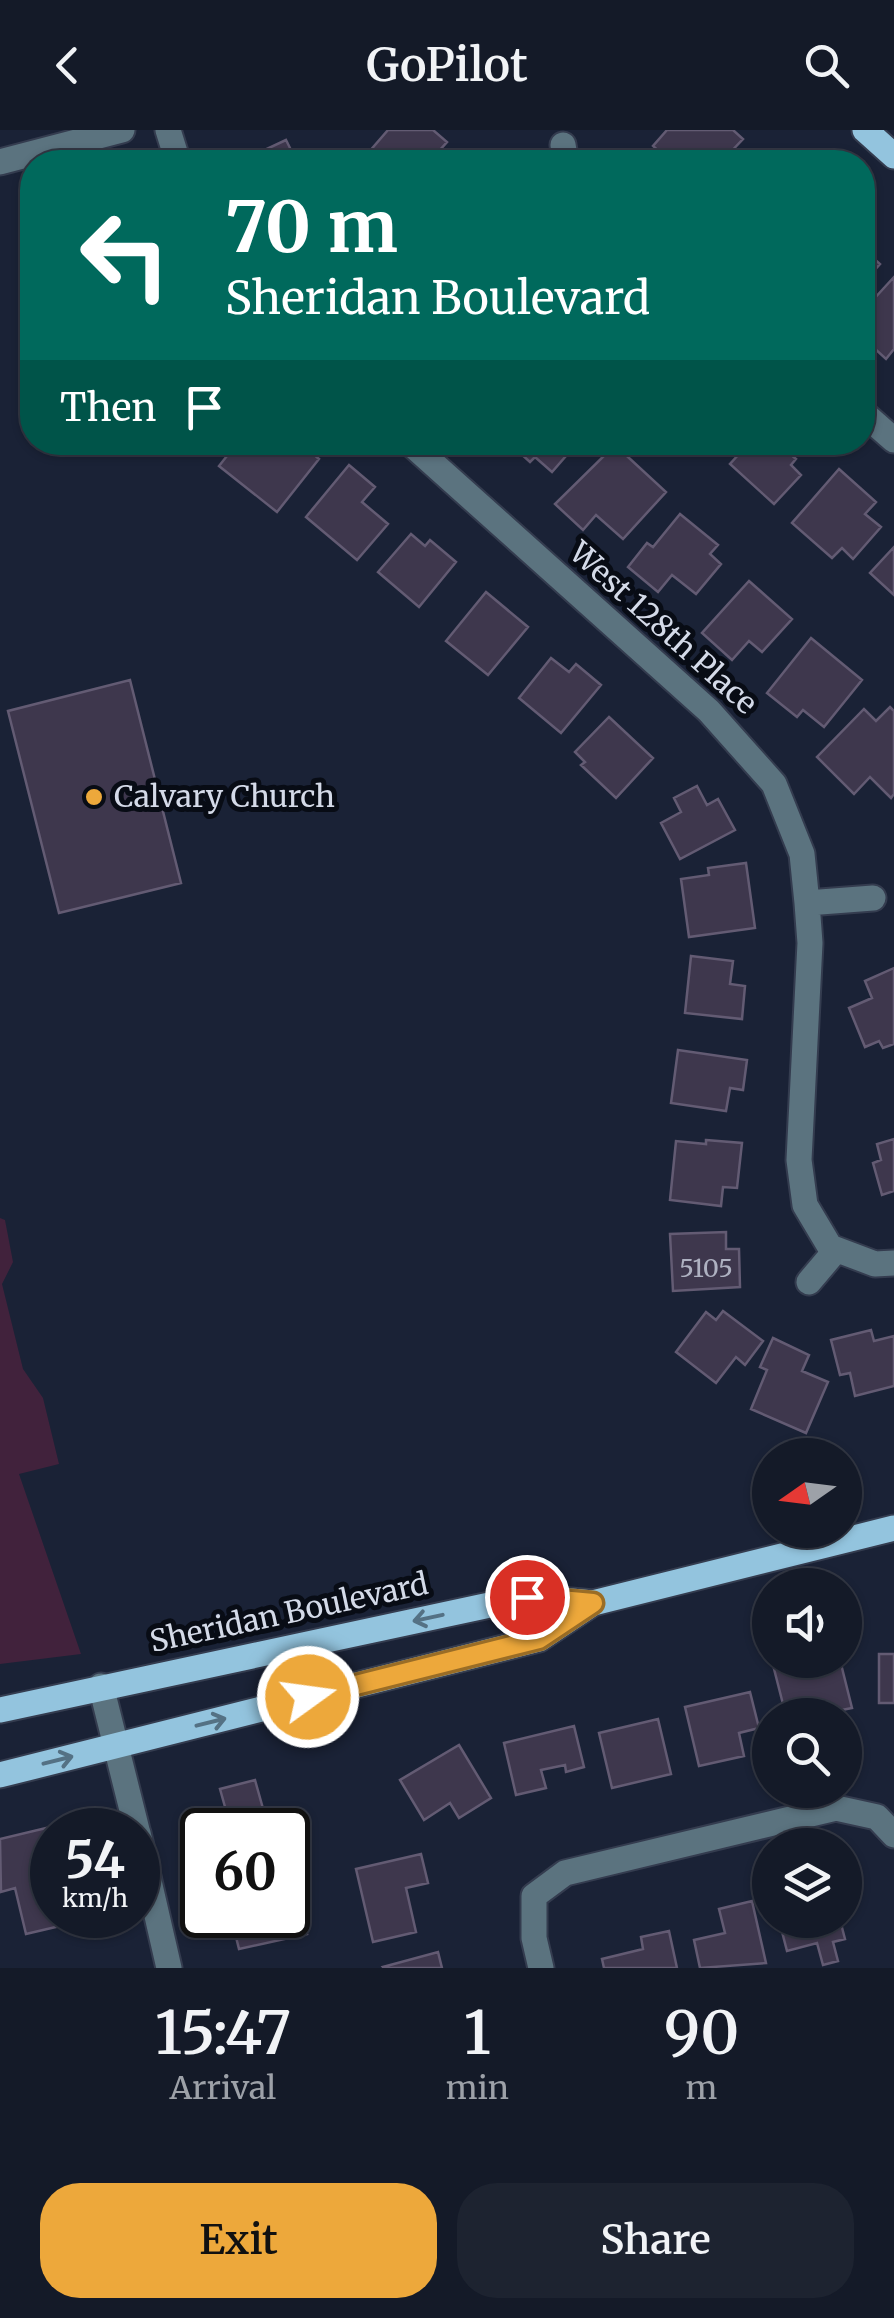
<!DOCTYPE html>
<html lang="en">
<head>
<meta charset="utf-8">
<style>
	body { margin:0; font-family:Merriweather,serif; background:#1d2330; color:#f1f3f6; height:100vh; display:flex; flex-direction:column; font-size:38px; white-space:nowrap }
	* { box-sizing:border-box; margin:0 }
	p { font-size:32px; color:#9da1a8 }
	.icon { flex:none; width:55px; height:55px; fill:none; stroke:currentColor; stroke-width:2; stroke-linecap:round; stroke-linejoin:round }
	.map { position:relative; height:1838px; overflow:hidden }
	.details { display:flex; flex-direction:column; background:#141a28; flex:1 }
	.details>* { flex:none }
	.banner { position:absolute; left:20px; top:20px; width:855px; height:305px; border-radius:40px; box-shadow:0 2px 8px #0004,0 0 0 2px #333845; background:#00695c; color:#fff; overflow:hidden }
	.needle { width:65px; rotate:256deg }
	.tools { position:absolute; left:752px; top:1308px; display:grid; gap:20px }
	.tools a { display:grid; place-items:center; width:110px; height:110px; border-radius:50%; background:#141a28; box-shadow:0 2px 8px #0004,0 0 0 2px #333845; font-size:50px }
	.speed { position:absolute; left:30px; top:1678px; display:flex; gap:20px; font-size:50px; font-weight:700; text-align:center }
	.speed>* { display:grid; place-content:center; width:130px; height:130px; border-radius:50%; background:#141a28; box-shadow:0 2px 8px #0004,0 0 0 2px #333845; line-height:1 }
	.speed small { font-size:25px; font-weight:400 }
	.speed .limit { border:5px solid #111; border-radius:15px; background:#fff; color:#111 }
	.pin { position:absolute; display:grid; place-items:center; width:85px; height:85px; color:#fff; margin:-42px; border:5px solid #fff; border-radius:50%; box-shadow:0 2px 10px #0007 }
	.me { position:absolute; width:110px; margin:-55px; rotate:76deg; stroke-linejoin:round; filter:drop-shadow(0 0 8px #0008) }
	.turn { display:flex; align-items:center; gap:35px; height:210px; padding:0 40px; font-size:45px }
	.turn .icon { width:130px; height:130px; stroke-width:2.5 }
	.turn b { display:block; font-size:70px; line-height:85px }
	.then { display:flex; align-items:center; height:95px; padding:0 40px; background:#0003; gap:20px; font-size:38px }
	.eta { display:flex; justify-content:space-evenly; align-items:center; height:170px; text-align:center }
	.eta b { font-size:60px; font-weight:600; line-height:70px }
	.primary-button { display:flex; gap:20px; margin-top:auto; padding:20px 40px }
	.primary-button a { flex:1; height:115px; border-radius:40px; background:#eda83b; color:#111; font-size:40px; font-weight:600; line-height:115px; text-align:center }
	.primary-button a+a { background:#1d2330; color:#f1f3f6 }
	header { display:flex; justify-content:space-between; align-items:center; height:130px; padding:0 40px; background:#141a28; font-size:45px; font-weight:600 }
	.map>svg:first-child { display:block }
	.green { fill:#41223c }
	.building { fill:#3e374d; stroke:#635b73; stroke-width:2.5 }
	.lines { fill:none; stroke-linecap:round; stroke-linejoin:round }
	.minor-casing { stroke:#343c4f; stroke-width:29 }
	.major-casing { stroke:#343c4f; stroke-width:29 }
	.minor { stroke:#5b737f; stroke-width:25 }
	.major { stroke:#93c4de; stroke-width:25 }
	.oneway { stroke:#547184 }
	.route-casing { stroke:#9a6d26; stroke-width:25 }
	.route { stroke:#eda83b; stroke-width:18 }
	.poi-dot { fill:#eda83b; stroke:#080c15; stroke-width:4 }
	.labels { text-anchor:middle; stroke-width:10; stroke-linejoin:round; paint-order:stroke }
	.number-label { font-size:25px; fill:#aeb1c1 }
	.street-label { font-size:30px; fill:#d4dae8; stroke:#080c15 }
	.poi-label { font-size:30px; fill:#d4dae8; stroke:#080c15; text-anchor:start }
</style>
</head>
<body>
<header><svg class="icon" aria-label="back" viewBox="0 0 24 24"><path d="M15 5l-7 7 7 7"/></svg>GoPilot<svg class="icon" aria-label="search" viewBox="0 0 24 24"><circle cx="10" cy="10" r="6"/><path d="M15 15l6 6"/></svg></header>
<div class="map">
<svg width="894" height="1838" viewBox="0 0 894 1838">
	<rect width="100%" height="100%" fill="#1a2236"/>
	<path class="green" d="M0,1088l5,2 8,42 -11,22 21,85 20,29 16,66 -40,10 62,180 -81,10z"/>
	<path class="building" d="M388,0h45l14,12 -18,20h-49l-11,-10z
		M667,0h66l10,9 -22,23h-50l-18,-16z
		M286,10l11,22h-58z
		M862,118l18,16 -18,20z
		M894,147v72l-8,10 -24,-22v-25z
		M238,312h61l20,17 -42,53 -58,-46z
		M508,312h57l7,7 -20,23 -17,-15 -5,5z
		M750,312h48l-9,11 7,6 -5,6 10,10 -27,29 -44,-40z
		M615,315l51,47 -43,47 -27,-24 -13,15 -28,-26z
		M349,335l26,22 -13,15 26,22 -31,36 -51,-43z
		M839,339l37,33 -11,12 16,13 -28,32 -11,-11 -10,10 -40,-35z
		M680,384l38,31 -8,9 11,10 -25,30 -24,-19 -14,17 -30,-25 19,-24 6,4z
		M411,404l14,12 5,-6 26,22 -37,45 -41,-35z
		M894,417v48l-24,-22z
		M749,451l43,38 -30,33 -13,-11 -17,19 -30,-27z
		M486,462l42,35 -40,48 -42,-34z
		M811,508l51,42 -38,47 -21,-17 -6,7 -30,-24z
		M551,528l18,14 7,-8 25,21 -40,48 -42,-35z
		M130,550l51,203 -122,30 -51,-202z
		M890,577l4,4v83l-3,4 -21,-21 -16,17 -37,-37 47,-48 12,12z
		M609,587l44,41 -37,40 -35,-33 4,-3 -10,-10z
		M697,656l10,19 11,-6 17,31 -55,29 -19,-36 20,-11 -7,-14z
		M746,733l9,65 -66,9 -8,-58 28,-4 -1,-7z
		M691,826l42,5 -3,23 15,2 -3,33 -57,-6z
		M894,838v76l-11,4 -4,-7 -14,6 -16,-39 23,-10 -7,-17z
		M678,920l69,10 -4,30 -13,-2 -4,23 -55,-8z
		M894,1009v52l-12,4 -9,-32 8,-3 -4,-16z
		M706,1010l36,3 -5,45 -14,-1 -2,19 -51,-6 6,-59 30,3z
		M726,1102v17h13l1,38 -67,4 -3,-57z
		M723,1181l40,30 -18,24 -9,-8 -20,26 -40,-31 30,-40 10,8z
		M871,1200l3,11 20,-5v50l-39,10 -5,-23 -10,2 -9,-35z
		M773,1208l36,17 -7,16 26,11 -22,51 -55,-24 16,-39 -7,-3z
		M879,1524h15v49h-15z
		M793,1530h47l12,48 -36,7 -3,-15 -29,8 -11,-43z
		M750,1562l9,36 -20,5 5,23 -45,10 -14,-59z
		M658,1589l13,55 -59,14 -13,-55z
		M574,1596l10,41 -18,5 -1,-7 -24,5 5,18 -30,7 -12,-52z
		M459,1615l32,53 -32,20 -9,-15 -26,17 -24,-40z
		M255,1650l14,50h-57l-4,-11 19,-5 -7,-25z
		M67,1693l2,7h-17v85h23l2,7 -51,12 -11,-46 -14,4 -1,-53z
		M421,1724l7,29 -22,5 10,44 -43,10 -17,-73z
		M290,1730l17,74 -68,15 -7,-28 56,-6z
		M752,1771l14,62 -66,5 -6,-28 31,-7 -6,-24z
		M779,1790h61l5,19 -12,3 5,19 -15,4 -6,-22 -30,8z
		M669,1801l8,37h-73l-2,-9 41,-10 -2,-12z
		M438,1822l4,16h-58l-1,-1z"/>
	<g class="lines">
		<defs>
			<path id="minor" d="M168,0l10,32
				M563,15l3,17
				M0,32l122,-32
				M862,282l32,28
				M409,312l300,269 65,73 28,70 5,49 3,40 -11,217 6,45 25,42 45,17 19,-1
				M807,773l66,-5
				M809,1152l27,-32
				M101,1556l36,144
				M138,1703l31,135
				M541,1838l-7,-30v-42l31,-23 271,-65 41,9 17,18"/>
			<path id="major" d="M865,0l29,26
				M0,1580l527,-113 66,6
				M0,1645l539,-136 54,-36 301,-75"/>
		</defs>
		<use href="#minor" class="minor-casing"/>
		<use href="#major" class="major-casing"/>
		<use href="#minor" class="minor"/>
		<use href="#major" class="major"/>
	</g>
	<defs><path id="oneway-shaft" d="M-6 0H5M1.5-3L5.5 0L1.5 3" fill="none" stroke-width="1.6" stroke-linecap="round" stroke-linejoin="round" transform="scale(2.5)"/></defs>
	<g class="oneway">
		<use href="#oneway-shaft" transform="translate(428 1488) rotate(168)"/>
		<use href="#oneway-shaft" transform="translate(211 1592) rotate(-14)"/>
		<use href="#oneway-shaft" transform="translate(58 1630) rotate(-14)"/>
	</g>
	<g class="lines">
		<defs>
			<path id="route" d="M308,1567l231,-58 54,-36 -66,-6"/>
		</defs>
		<use href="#route" class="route-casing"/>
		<use href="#route" class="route"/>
	</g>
	<circle class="poi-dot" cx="94" cy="667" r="10"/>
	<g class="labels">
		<g class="number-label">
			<text x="706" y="1147">5105</text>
		</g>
		<g class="street-label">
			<text transform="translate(663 498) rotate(42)" y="10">West 128th Place</text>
			<text transform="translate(289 1483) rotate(-12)" y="10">Sheridan Boulevard</text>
		</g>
		<g class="poi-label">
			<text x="114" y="677">Calvary Church</text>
		</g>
	</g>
</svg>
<div class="tools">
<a><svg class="needle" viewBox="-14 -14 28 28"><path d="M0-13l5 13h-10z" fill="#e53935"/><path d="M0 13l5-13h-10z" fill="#9da1a8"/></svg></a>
<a><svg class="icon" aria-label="sound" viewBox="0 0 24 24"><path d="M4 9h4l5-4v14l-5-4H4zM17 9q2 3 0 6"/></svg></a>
<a><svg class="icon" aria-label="search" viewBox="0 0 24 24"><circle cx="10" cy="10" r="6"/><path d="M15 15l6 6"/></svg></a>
<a><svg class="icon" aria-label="layers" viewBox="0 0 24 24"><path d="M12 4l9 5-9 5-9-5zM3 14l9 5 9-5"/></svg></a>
</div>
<div class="speed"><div>54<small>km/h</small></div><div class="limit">60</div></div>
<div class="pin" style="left:527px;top:1467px;background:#d93025"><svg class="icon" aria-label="arrive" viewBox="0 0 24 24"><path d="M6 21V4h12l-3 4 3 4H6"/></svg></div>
<svg class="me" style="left:308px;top:1567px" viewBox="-20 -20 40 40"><circle r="17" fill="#eda83b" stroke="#fff" stroke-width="3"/><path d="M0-11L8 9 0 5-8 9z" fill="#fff"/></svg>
<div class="banner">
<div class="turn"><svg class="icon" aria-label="left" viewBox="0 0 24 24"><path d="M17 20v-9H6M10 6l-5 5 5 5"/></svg><div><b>70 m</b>Sheridan Boulevard</div></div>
<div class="then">Then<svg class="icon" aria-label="arrive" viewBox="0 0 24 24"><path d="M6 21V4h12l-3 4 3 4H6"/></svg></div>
</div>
</div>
<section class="details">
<div class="eta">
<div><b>15:47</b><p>Arrival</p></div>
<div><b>1</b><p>min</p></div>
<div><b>90</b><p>m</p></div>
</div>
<div class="primary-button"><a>Exit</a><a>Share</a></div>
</section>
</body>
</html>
